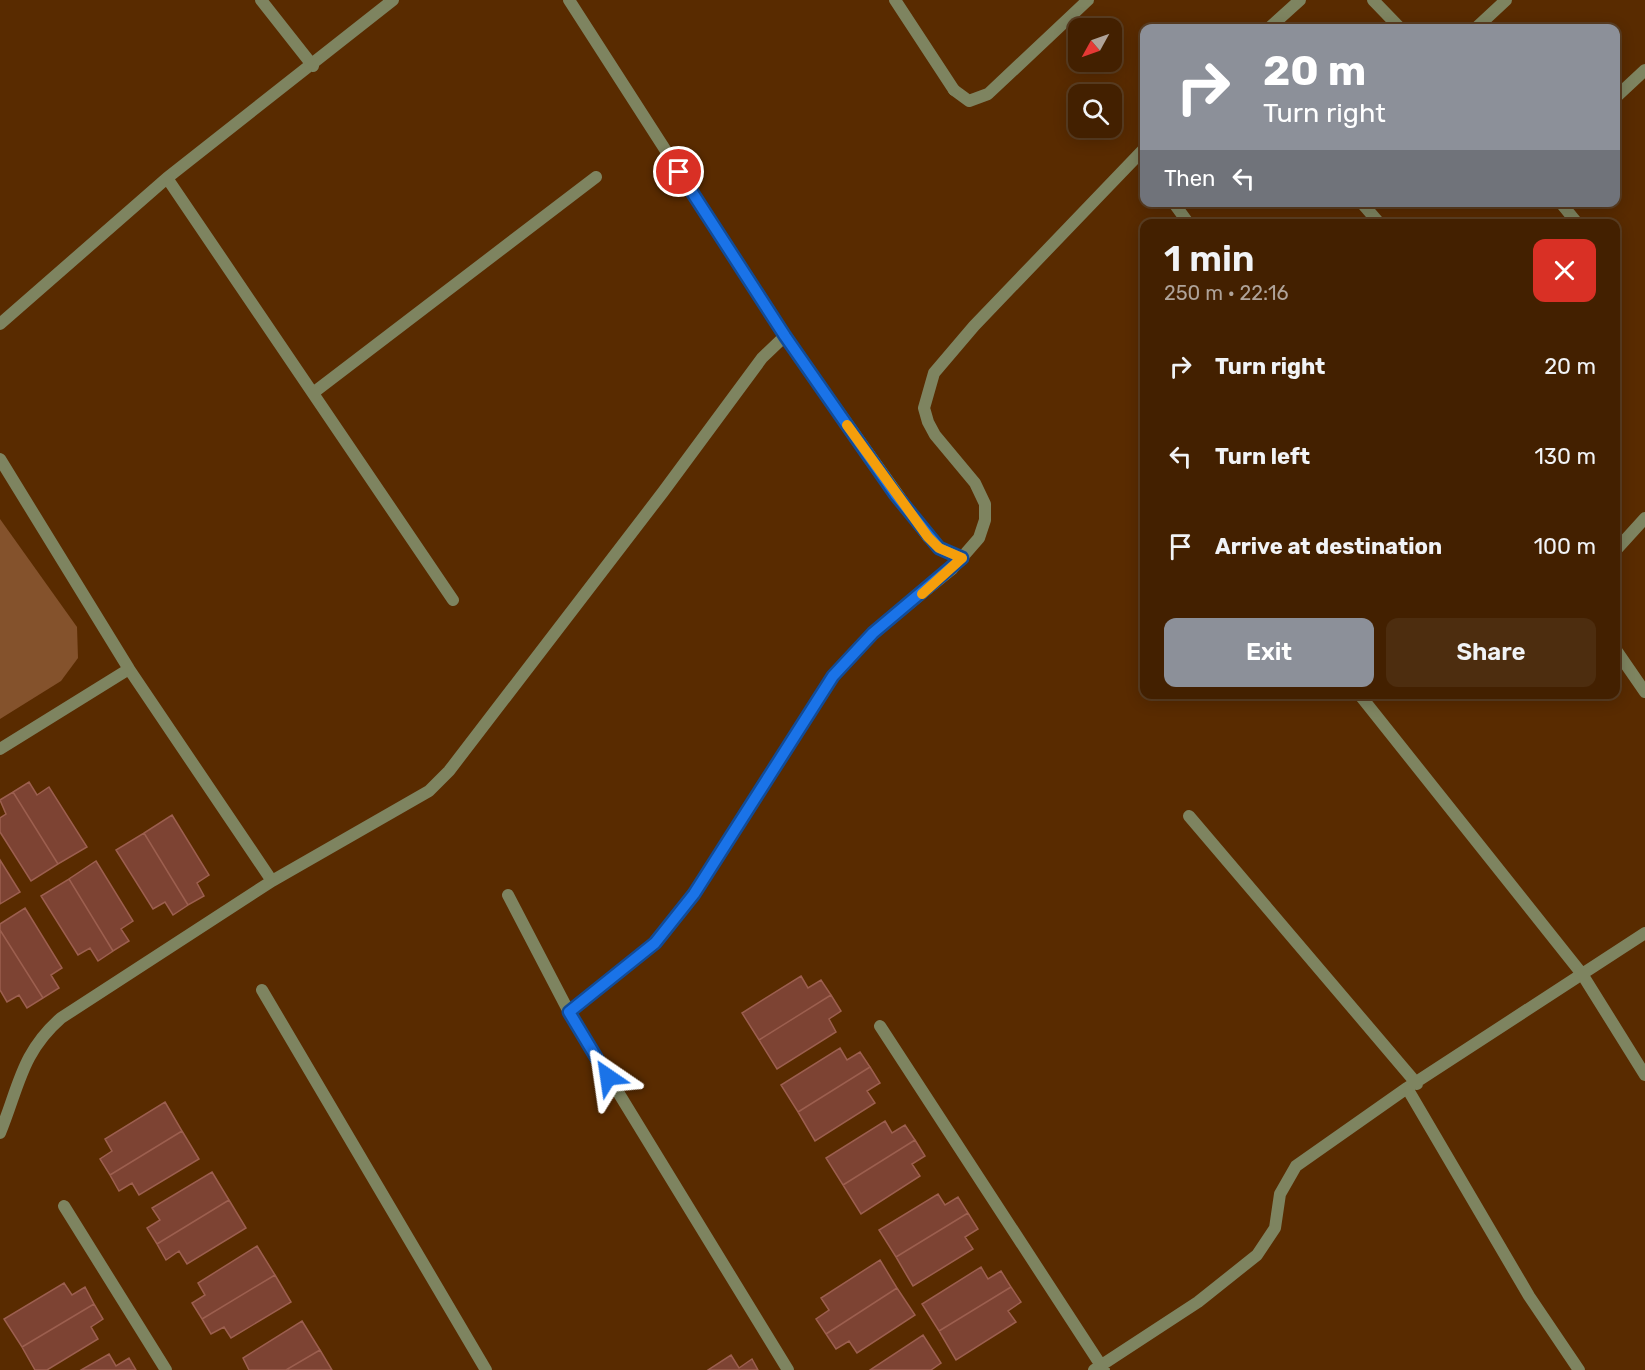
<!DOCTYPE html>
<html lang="en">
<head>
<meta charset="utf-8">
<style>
	body { margin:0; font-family:Rubik,sans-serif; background:#4d2d0f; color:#f1f3f6; height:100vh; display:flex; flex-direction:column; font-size:22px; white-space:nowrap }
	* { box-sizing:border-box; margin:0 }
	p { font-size:20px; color:#afa399 }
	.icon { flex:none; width:33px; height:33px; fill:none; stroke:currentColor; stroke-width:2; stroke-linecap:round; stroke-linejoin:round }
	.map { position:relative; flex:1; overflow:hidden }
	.panel { position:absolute; left:1140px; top:219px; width:480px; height:480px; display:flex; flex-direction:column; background:#432000; border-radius:12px; box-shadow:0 3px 15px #0003,0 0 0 2px #5b3e22 }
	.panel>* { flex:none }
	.hud { position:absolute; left:1140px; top:24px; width:480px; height:183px; border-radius:12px; box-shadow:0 3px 15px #0003,0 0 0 2px #5b3e22; background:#8c9099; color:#fff; overflow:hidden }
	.needle { width:39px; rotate:230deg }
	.tools { position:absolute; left:1068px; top:18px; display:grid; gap:12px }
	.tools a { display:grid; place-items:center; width:54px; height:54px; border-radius:12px; background:#432000; box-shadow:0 3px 15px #0003,0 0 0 2px #5b3e22; font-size:30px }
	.pin { position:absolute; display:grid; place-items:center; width:51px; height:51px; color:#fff; margin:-26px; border:3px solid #fff; border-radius:50%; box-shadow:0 2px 6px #0007 }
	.me { position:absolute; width:66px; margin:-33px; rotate:328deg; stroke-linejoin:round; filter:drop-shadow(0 0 4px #0008) }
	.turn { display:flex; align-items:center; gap:21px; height:126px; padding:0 24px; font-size:27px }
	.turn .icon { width:78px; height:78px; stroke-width:2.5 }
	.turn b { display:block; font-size:42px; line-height:51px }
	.then { display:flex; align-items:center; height:57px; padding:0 24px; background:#0003; gap:12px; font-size:22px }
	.round { display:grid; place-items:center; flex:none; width:63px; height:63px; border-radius:12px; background:#4d2d0f }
	.overview { display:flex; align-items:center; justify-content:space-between; height:102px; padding:0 24px }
	h1 { font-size:36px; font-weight:600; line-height:45px }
	.action { display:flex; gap:12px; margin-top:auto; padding:12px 24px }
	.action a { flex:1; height:69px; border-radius:12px; background:#8c9099; color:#fff; font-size:24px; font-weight:600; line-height:69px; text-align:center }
	.action a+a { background:#4d2d0f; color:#f1f3f6 }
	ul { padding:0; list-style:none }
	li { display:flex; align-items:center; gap:18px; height:90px; padding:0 24px }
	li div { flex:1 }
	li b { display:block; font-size:22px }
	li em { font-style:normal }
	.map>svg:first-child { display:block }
	.green { fill:#84522c }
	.building { fill:#7d4333; stroke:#9c5f4f; stroke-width:1.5 }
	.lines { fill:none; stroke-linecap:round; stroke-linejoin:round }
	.lane { stroke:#7e8460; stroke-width:12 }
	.street { stroke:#7e8460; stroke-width:12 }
	.route-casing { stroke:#114b97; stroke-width:15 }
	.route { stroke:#1a73e8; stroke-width:10 }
	.slow { stroke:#f59e0b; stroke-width:10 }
</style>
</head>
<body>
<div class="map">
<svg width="1645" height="1370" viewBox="0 0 1645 1370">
	<rect width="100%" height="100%" fill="#592b00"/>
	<path class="green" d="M0,519l77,108 1,31 -17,23 -61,38z"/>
	<path class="building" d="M29,782l8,13 12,-8 38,60 -29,17 -45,-72z
		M13,792l45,72 -27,17 -31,-49v-14l6,-4 -6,-14z
		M172,815l37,60 -12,8 7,13 -16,9 -44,-72z
		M144,833l44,72 -15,10 -8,-13 -12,7 -37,-59z
		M0,860l20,32 -20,12z
		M96,861l37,60 -12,8 8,12 -16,10 -44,-72z
		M69,879l44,72 -15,10 -8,-13 -12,7 -37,-59z
		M25,908l37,60 -11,7 8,13 -16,10 -43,-68v-6z
		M0,930l43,68 -16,10 -8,-13 -12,7 -7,-12z
		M801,976l7,12 13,-8 10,15 -72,45 -17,-27z
		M831,995l10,16 -12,8 7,13 -59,37 -18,-29z
		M840,1048l7,12 13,-8 10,15 -72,45 -17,-27z
		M870,1067l10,16 -13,8 8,12 -60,38 -17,-29z
		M165,1102l17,29 -72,44 -10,-16 12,-8 -7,-12z
		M885,1121l7,12 13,-8 10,15 -72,45 -17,-27z
		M182,1131l17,28 -60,36 -7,-12 -13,8 -9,-16z
		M915,1140l10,16 -13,8 8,12 -59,38 -18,-29z
		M212,1172l17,28 -72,44 -10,-16 13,-8 -8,-12z
		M938,1194l7,11 13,-8 10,16 -72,44 -17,-27z
		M229,1200l17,28 -59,36 -8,-13 -13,9 -9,-16z
		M968,1213l10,16 -13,8 8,12 -60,37 -17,-29z
		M257,1246l18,29 -73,44 -10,-16 13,-8 -7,-12z
		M880,1260l17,28 -71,46 -10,-15 13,-9 -8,-12z
		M981,1267l7,12 13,-8 10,16 -72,44 -17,-27z
		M275,1275l16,27 -60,36 -7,-11 -13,7 -9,-15z
		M64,1283l8,12 13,-8 9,17 -72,43 -18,-28z
		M1011,1287l10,15 -13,9 8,11 -60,38 -17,-29z
		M897,1288l18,27 -58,38 -8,-12 -13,8 -10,-15z
		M94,1304l9,15 -12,8 7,12 -51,31h-12l-13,-23z
		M302,1321l18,29 -34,20h-37l-6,-12z
		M923,1335l18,28 -10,7h-61z
		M320,1350l12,20h-46z
		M109,1354l7,12 13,-8 7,12h-55z
		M731,1355l8,13 13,-9 6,11h-50z"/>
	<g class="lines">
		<path class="lane" d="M1476,28l30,-28
			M954,90l15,11 19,-7 100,-94
			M1361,202l19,22"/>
		<path class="street" d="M261,0l52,66
			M895,0l59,90
			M1373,0l27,28
			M1269,28l31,-28
			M1616,97l29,-27
			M167,178l286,422
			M1173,202l16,22
			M1560,202l18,22
			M0,324l167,-146 226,-178
			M785,336l143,201 11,11 23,10
			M313,393l283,-216
			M0,459l129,210 143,212
			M1616,550l29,-32
			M1616,650l29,42
			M1359,694l223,280 63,101
			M0,749l129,-80
			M1189,816l228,268
			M508,895l61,117
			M262,990l224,380
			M880,1026l224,344
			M1407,1088l122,208 50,74
			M0,1133c19,-46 21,-80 61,-115l211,-137 157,-90 20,-20 214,-279 99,-134 23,-22 -216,-336
			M64,1206l102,164
			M788,1370l-219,-358 86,-69 39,-49 139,-218 40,-43 79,-64 27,-31 6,-18v-16l-10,-21 -40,-48 -7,-13 -4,-14 10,-35 40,-47 170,-177
			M1094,1370l104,-68 59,-47 18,-27 5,-34 16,-28 111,-78 238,-155"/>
	</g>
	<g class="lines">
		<defs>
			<path id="route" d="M608,1077l-39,-65 86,-69 39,-49 139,-218 40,-43 89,-75 -23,-10 -44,-54 -110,-158 -106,-164"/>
		</defs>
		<use href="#route" class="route-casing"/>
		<use href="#route" class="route"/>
		<path class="slow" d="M847,425l81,112 11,11 23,10 -40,36"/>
	</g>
</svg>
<div class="tools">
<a><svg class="needle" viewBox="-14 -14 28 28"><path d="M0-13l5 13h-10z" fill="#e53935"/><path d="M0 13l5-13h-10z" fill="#afa399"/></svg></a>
<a><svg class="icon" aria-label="search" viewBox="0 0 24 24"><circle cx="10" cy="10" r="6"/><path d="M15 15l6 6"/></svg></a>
</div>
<div class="pin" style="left:679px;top:172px;background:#d93025"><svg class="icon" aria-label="arrive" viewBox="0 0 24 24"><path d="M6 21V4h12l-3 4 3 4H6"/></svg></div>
<svg class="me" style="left:608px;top:1077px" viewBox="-20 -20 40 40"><path d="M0-17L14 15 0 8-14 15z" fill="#1a73e8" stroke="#fff" stroke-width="4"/></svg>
<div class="hud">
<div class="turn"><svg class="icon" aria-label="right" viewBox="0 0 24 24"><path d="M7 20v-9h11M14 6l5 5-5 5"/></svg><div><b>20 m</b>Turn right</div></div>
<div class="then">Then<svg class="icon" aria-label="left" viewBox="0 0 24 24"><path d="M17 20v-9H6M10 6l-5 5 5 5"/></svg></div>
</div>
<section class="panel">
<div class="overview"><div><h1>1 min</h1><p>250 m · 22:16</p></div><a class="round" style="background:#d93025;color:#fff"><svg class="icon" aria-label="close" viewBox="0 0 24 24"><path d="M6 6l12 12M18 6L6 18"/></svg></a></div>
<ul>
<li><svg class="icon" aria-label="right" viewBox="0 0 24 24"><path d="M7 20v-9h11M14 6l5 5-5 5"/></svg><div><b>Turn right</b></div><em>20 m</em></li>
<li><svg class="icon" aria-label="left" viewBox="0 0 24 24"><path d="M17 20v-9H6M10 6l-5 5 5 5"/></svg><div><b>Turn left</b></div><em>130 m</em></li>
<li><svg class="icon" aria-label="arrive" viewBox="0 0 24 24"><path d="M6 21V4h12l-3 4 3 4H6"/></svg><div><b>Arrive at destination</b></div><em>100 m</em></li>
</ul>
<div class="action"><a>Exit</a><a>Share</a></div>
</section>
</div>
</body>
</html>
